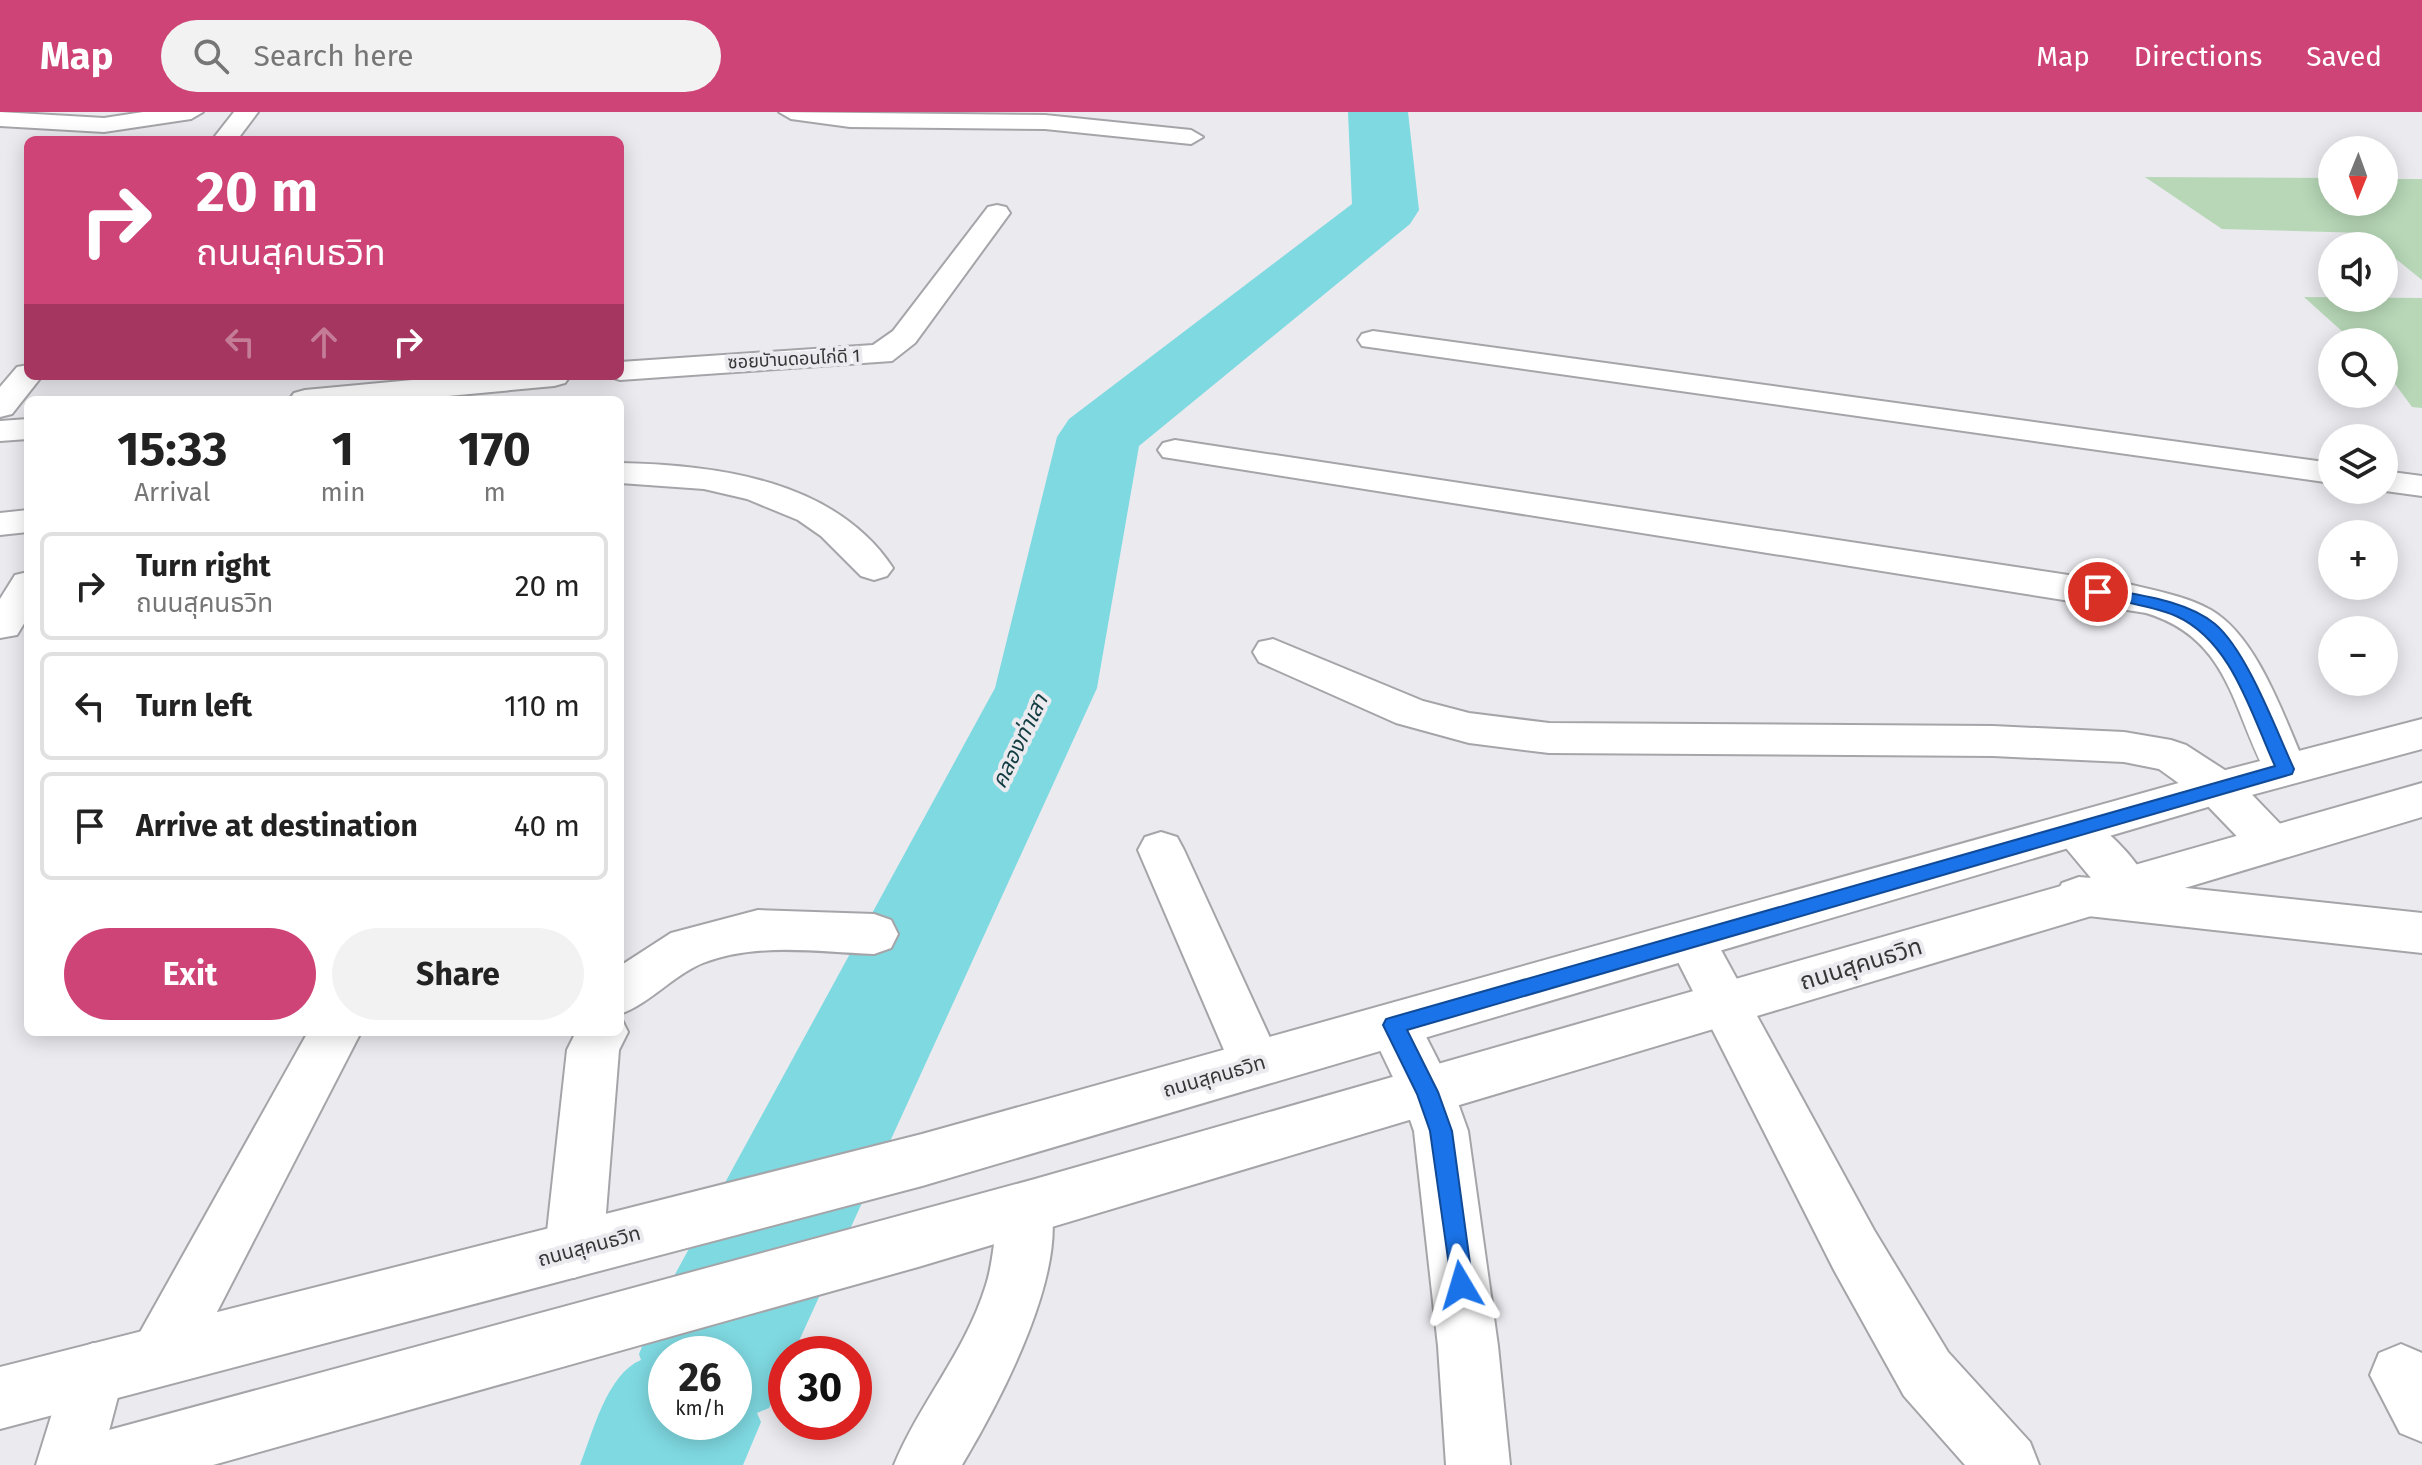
<!DOCTYPE html>
<html lang="en">
<head>
<meta charset="utf-8">
<style>
	body { margin:0; font-family:"Fira Sans","Noto Sans Thai",sans-serif; background:#f2f2f2; color:#222; height:100vh; display:flex; flex-direction:column; font-size:30px; white-space:nowrap }
	* { box-sizing:border-box; margin:0 }
	p { font-size:26px; color:#767676 }
	.icon { flex:none; width:44px; height:44px; fill:none; stroke:currentColor; stroke-width:2; stroke-linecap:round; stroke-linejoin:round }
	.map { position:relative; flex:1; overflow:hidden }
	.sheet { position:absolute; left:24px; top:284px; width:600px; height:640px; display:flex; flex-direction:column; background:#fff; border-radius:12px; box-shadow:0 4px 20px #0003 }
	.sheet>* { flex:none }
	.banner { position:absolute; left:24px; top:24px; width:600px; height:244px; border-radius:12px; box-shadow:0 4px 20px #0003; background:#cf4477; color:#fff; overflow:hidden }
	.needle { width:52px; rotate:181deg }
	.buttons { position:absolute; left:2318px; top:24px; display:grid; gap:16px }
	.buttons a { display:grid; place-items:center; width:80px; height:80px; border-radius:50%; background:#fff; box-shadow:0 4px 20px #0003; font-size:40px }
	.speed { position:absolute; left:648px; top:1224px; display:flex; gap:16px; font-size:40px; font-weight:700; text-align:center }
	.speed>* { display:grid; place-content:center; width:104px; height:104px; border-radius:50%; background:#fff; box-shadow:0 4px 20px #0003; line-height:1 }
	.speed small { font-size:20px; font-weight:400 }
	.speed .limit { border:12px solid #d22; background:#fff; color:#111 }
	.pin { position:absolute; display:grid; place-items:center; width:68px; height:68px; color:#fff; margin:-34px; border:4px solid #fff; border-radius:50%; box-shadow:0 2px 8px #0007 }
	.me { position:absolute; width:88px; margin:-44px; rotate:353deg; stroke-linejoin:round; filter:drop-shadow(0 0 6px #0008) }
	.turn { display:flex; align-items:center; gap:28px; height:168px; padding:0 40px; font-size:36px }
	.turn .icon { width:104px; height:104px; stroke-width:2.5 }
	.turn b { display:block; font-size:56px; line-height:68px }
	.lanes { display:flex; align-items:center; height:76px; padding:0 40px; background:#0003; justify-content:center; gap:40px; direction:ltr }
	.lanes .off { opacity:.35 }
	.eta { display:flex; justify-content:space-evenly; align-items:center; height:136px; text-align:center }
	.eta b { font-size:48px; font-weight:700; line-height:56px }
	.action { display:flex; gap:16px; margin-top:auto; padding:16px 40px }
	.action a { flex:1; height:92px; border-radius:48px; background:#cf4477; color:#fff; font-size:32px; font-weight:700; line-height:92px; text-align:center }
	.action a+a { background:#f2f2f2; color:#222 }
	ul { padding:0; list-style:none }
	li { display:flex; align-items:center; gap:24px; height:108px; margin:0 16px 12px; padding:0 24px; border:4px solid #e0e0e0; border-radius:12px }
	li div { flex:1 }
	li b { display:block; font-size:30px }
	li em { font-style:normal }
	header { display:flex; align-items:center; gap:48px; box-sizing:border-box; height:112px; padding:0 40px; background:#cf4477; color:#fff }
	header strong { font-size:38px }
	nav { display:flex; gap:44px; margin-inline-start:auto; font-size:28px }
	.search { width:560px; height:72px; background:#f2f2f2; display:flex; align-items:center; gap:20px; box-sizing:border-box; padding:0 28px; border-radius:44px; color:#767676; font-size:30px }
	.map>svg:first-child { display:block }
	.green { fill:#b7d7b7 }
	.lines { fill:none; stroke-linecap:round; stroke-linejoin:round }
	.river { fill:#7fd9e1; fill-rule:evenodd }
	.minor-casing { stroke:#a5a5a9; stroke-width:4 }
	.major-casing { stroke:#a5a5a9; stroke-width:4 }
	.minor { fill:#fff; fill-rule:evenodd }
	.major { fill:#fff; fill-rule:evenodd }
	.route { fill:#1a73e8; stroke:#114b97; stroke-width:2 }
	.labels { text-anchor:middle; stroke-width:8; stroke-linejoin:round; paint-order:stroke }
	.far-street-label { font-size:18px; fill:#363637; stroke:#eaeaef }
	.street-label { font-size:20px; fill:#363637; stroke:#eaeaef }
	.water-label { font-size:22px; font-style:italic; fill:#113c40; stroke:#eaeaef }
	.near-street-label { font-size:24px; fill:#363637; stroke:#eaeaef }
</style>
</head>
<body>
<header>
<strong>Map</strong>
<div class="search"><svg class="icon" aria-label="search" viewBox="0 0 24 24"><circle cx="10" cy="10" r="6"/><path d="M15 15l6 6"/></svg>Search here</div>
<nav><a>Map</a><a>Directions</a><a>Saved</a></nav>
</header>
<div class="map">
<svg width="2422" height="1353" viewBox="0 0 2422 1353">
	<rect width="100%" height="100%" fill="#eaeaef"/>
	<path class="green" d="M2145,65l187,1v24h52v-23h38v101l-58,-47 -142,-4z
		M2304,185l118,1v110l-10,-1 -28,-38v-27h-30z"/>
	<g class="lines">
		<path class="river" d="M1348,0h60l11,98 -9,14 -271,222 -42,242 -304,666h-7v16l-17,38 -12,5 4,9 -18,43h-163c13,-33 27,-91 61,-105l-2,-6 22,-54 334,-612 62,-251 12,-18 283,-215zM666,1242h68v68h-68z"/>
		<defs>
			<path id="minor" d="M0,0l104,6 39,-6h60l-12,7 -87,13 -104,-6z
				M234,0h24l-21,28h-25z
				M779,0l266,3 146,15 12,7 -12,7 -146,-15 -195,-2 -59,-8z
				M997,93l9,2 4,6 -95,130 -23,18 -272,19 -12,-4h12v-14l253,-17 20,-14 95,-124z
				M1373,219l959,132v20l-970,-137 -4,-6 4,-6z
				M28,253v11h14l-30,38 -12,3v-30l17,-20z
				M455,264h115l-5,7 -11,3 -149,14h-116l5,-7 11,-3z
				M28,307v20l-28,2v-20z
				M1175,328l953,144c28,7 58,12 83,26 48,28 74,111 96,159l-7,11 -15,5 -15,-5c-38,-67 -38,-141 -124,-167l-983,-156 -5,-7 5,-7z
				M620,351c97,2 215,17 273,105l-6,8 -13,4 -13,-4 -40,-40 -23,-16 -51,-21 -43,-10 -84,-6z
				M2384,359l38,5v20l-44,-6h6z
				M28,398v22l-28,3v-22z
				M28,460v45l-11,18 -17,3v-39l15,-24z
				M1273,527l150,62 46,12 80,10 444,3 131,6 47,8 15,5 48,31 53,55 7,12 -7,12 -16,6 -16,-6 -53,-55 -43,-31 -35,-7 -131,-6 -444,-3 -80,-10 -73,-20 -137,-61 -6,-10 6,-10z
				M2074,701c27,8 63,45 74,71l274,29v40l-343,-38 -17,-6 -7,-13 7,-13 17,-6 12,1 -40,-48 7,-12z
				M1161,720l16,5 7,13 98,214 -8,16 -18,7 -18,-7 -8,-16 -92,-214 7,-13z
				M758,798l116,4 17,6 7,14 -7,14 -17,6c-56,-2 -117,-12 -171,9 -30,12 -52,40 -83,51v-48l51,-33z
				M1692,810l17,6 165,302 74,122 82,90 9,23h-74l-61,-69 -70,-126 -166,-328 7,-14z
				M1394,891l18,6 42,83 14,39 30,215 12,119h-64l-8,-119 -24,-215 -13,-37 -33,-69 8,-16z
				M620,904l8,16 -9,18 -16,200 -9,20 -20,8 -20,-8 -9,-20 22,-200 9,-18h44z
				M308,920h53l-178,346 -22,8 -22,-8 -8,-22 8,-22z
				M1026,1070l20,8c30,70 -47,213 -84,275h-68c26,-63 71,-112 92,-180 10,-31 7,-64 20,-95z
				M93,1231l22,9 9,22 -24,91h-64l35,-113z
				M2401,1232l21,9v89l-22,-9 -30,-58 9,-22z"/>
			<path id="major" d="M2422,607v30l-204,55 -1296,382 -922,243v-62l922,-233 1296,-362z
				M2422,671v34l-1504,450 -705,198h-147l9,-23 23,-9 937,-254z"/>
		</defs>
		<use href="#minor" class="minor-casing"/>
		<use href="#major" class="major-casing"/>
		<use href="#minor" class="minor"/>
		<use href="#major" class="major"/>
	</g>
	<path class="route" d="M2098,475c36,8 87,12 117,37 32,27 61,106 79,145l-2,5 -885,256 31,62 14,39 21,154 -3,9 -9,3 -8,-3 -23,-163 -13,-37 -34,-69 3,-6 889,-253c-24,-52 -43,-125 -99,-150 -26,-11 -57,-14 -84,-21l-2,-3z"/>
	<g class="labels">
		<g class="far-street-label">
			<text transform="translate(794 247) rotate(-3)" y="6">ซอยบัานดอนไก่ดี 1</text>
		</g>
		<g class="street-label">
			<text transform="translate(1214 964) rotate(-16)" y="7">ถนนสุคนธวิท</text>
			<text transform="translate(589 1134) rotate(-15)" y="7">ถนนสุคนธวิท</text>
		</g>
		<g class="water-label">
			<text transform="translate(1019 629) rotate(-64)" y="8">คลองท่าเสา</text>
		</g>
		<g class="near-street-label">
			<text transform="translate(1861 852) rotate(-17)" y="8">ถนนสุคนธวิท</text>
		</g>
	</g>
</svg>
<div class="buttons">
<a><svg class="needle" viewBox="-14 -14 28 28"><path d="M0-13l5 13h-10z" fill="#e53935"/><path d="M0 13l5-13h-10z" fill="#767676"/></svg></a>
<a><svg class="icon" aria-label="sound" viewBox="0 0 24 24"><path d="M4 9h4l5-4v14l-5-4H4zM17 9q2 3 0 6"/></svg></a>
<a><svg class="icon" aria-label="search" viewBox="0 0 24 24"><circle cx="10" cy="10" r="6"/><path d="M15 15l6 6"/></svg></a>
<a><svg class="icon" aria-label="layers" viewBox="0 0 24 24"><path d="M12 4l9 5-9 5-9-5zM3 14l9 5 9-5"/></svg></a>
<a>+</a>
<a>−</a>
</div>
<div class="speed"><div>26<small>km/h</small></div><div class="limit">30</div></div>
<div class="pin" style="left:2098px;top:480px;background:#d93025"><svg class="icon" aria-label="arrive" viewBox="0 0 24 24"><path d="M6 21V4h12l-3 4 3 4H6"/></svg></div>
<svg class="me" style="left:1461px;top:1173px" viewBox="-20 -20 40 40"><path d="M0-17L14 15 0 8-14 15z" fill="#1a73e8" stroke="#fff" stroke-width="4"/></svg>
<div class="banner">
<div class="turn"><svg class="icon" aria-label="right" viewBox="0 0 24 24"><path d="M7 20v-9h11M14 6l5 5-5 5"/></svg><div><b>20 m</b>ถนนสุคนธวิท</div></div>
<div class="lanes"><svg class="icon off" aria-label="left" viewBox="0 0 24 24"><path d="M17 20v-9H6M10 6l-5 5 5 5"/></svg><svg class="icon off" aria-label="ahead" viewBox="0 0 24 24"><path d="M12 20V5M6 11l6-6 6 6"/></svg><svg class="icon" aria-label="right" viewBox="0 0 24 24"><path d="M7 20v-9h11M14 6l5 5-5 5"/></svg></div>
</div>
<section class="sheet">
<div class="eta">
<div><b>15:33</b><p>Arrival</p></div>
<div><b>1</b><p>min</p></div>
<div><b>170</b><p>m</p></div>
</div>
<ul>
<li><svg class="icon" aria-label="right" viewBox="0 0 24 24"><path d="M7 20v-9h11M14 6l5 5-5 5"/></svg><div><b>Turn right</b><p>ถนนสุคนธวิท</p></div><em>20 m</em></li>
<li><svg class="icon" aria-label="left" viewBox="0 0 24 24"><path d="M17 20v-9H6M10 6l-5 5 5 5"/></svg><div><b>Turn left</b></div><em>110 m</em></li>
<li><svg class="icon" aria-label="arrive" viewBox="0 0 24 24"><path d="M6 21V4h12l-3 4 3 4H6"/></svg><div><b>Arrive at destination</b></div><em>40 m</em></li>
</ul>
<div class="action"><a>Exit</a><a>Share</a></div>
</section>
</div>
</body>
</html>
